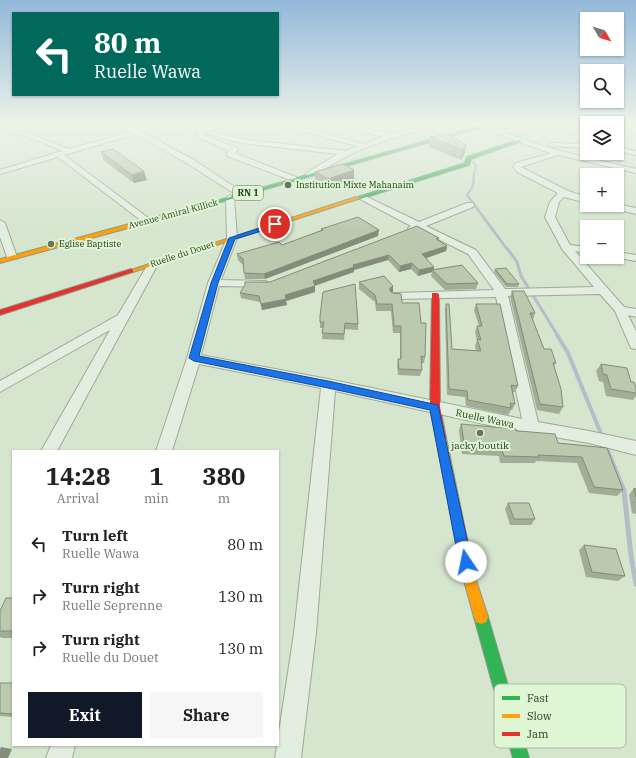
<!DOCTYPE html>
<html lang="en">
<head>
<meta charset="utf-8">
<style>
	body { margin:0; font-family:"IBM Plex Serif",serif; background:#f6f6f6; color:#222; height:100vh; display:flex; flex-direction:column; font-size:15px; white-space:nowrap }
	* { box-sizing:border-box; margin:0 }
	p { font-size:13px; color:#767676 }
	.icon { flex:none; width:22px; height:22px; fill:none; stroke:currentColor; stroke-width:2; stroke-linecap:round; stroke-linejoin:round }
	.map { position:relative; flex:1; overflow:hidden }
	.sheet { position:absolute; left:12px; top:450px; width:267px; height:296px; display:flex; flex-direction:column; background:#fff; border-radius:0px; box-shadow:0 1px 3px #0004 }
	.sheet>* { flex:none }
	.banner { position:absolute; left:12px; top:12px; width:267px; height:84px; border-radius:0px; box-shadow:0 1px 3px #0004; background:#00695c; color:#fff; overflow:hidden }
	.needle { width:26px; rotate:128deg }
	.fabs { position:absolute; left:580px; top:12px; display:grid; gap:8px }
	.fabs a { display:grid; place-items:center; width:44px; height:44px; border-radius:0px; background:#fff; box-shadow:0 1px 3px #0004; font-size:20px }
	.pin { position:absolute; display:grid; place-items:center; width:34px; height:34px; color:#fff; margin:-17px; border:2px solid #fff; border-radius:50%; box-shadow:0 1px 4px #0007 }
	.me { position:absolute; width:44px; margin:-22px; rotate:349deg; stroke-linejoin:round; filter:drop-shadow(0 0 3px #0008) }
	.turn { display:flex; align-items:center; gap:14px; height:84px; padding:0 16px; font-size:18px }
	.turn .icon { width:52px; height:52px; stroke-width:2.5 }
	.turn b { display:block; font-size:28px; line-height:34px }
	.eta { display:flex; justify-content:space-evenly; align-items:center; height:68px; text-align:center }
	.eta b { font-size:24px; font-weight:800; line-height:28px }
	.action { display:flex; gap:8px; margin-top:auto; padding:8px 16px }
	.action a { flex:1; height:46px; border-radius:0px; background:#111827; color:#fff; font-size:16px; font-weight:800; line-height:46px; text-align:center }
	.action a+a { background:#f6f6f6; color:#222 }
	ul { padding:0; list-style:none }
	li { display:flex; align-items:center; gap:12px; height:52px; padding:0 16px }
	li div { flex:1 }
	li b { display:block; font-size:15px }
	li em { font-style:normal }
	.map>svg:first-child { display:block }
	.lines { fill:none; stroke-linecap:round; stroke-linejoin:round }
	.stream-far4 { stroke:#b4bec6; stroke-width:2 }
	.stream-far3 { stroke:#b4bec6; stroke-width:2.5 }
	.stream-far2 { stroke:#b4bec6; stroke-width:3 }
	.stream-far1 { stroke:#b4bec6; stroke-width:4 }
	.stream { stroke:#b4bec6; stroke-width:5 }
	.street-casing { stroke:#9eaa97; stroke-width:2 }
	.fast-casing { stroke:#8e9a86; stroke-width:2 }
	.slow-casing { stroke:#8e9a86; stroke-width:2 }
	.jam-casing { stroke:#8e9a86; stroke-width:2 }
	.street { fill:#e3ede0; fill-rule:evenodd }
	.fast { fill:#30b455; fill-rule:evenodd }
	.slow { fill:#ff9f0a; fill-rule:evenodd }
	.jam { fill:#e5322d; fill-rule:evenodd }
	.wall { fill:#a1ad96 }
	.shaded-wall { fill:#838d7a }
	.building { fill:#bbc9ae; stroke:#838d7a }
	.route { fill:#1a73e8; stroke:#114b97 }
	.poi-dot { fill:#67765c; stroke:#def6d4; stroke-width:1.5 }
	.labels { text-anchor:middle; stroke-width:4; stroke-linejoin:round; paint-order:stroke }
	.far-poi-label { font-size:9px; fill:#2c3a1e; stroke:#def6d4; text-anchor:start }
	.shield { fill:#def6d4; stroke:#617255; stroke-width:1 }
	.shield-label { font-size:9px; font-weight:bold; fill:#2c3a1e }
	.far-street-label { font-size:9px; fill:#2c3a1e; stroke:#def6d4 }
	.street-label { font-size:10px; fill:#2c3a1e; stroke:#def6d4 }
	.poi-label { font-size:10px; fill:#2c3a1e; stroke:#def6d4 }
	.key { fill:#def6d4; stroke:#a9be9d; stroke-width:1 }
	.key-label { font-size:11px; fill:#2c3a1e }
</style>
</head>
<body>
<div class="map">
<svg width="636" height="758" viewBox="0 0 636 758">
	<rect width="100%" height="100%" fill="#d5e5ce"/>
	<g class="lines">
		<path class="stream-far4" d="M424,124l18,14
			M470,160l6,5 -3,15"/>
		<path class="stream-far3" d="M474,179l-2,9 -5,7 40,54"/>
		<path class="stream-far2" d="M507,248l10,14 4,14 37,60"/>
		<path class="stream-far1" d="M557,335l11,18 38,93"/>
		<path class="stream" d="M605,445l19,46 7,65 5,28"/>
		<defs>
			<path id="street" d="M0,124l46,16 23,9 61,-17 -15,-8h9l13,6 18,-6h11l-24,8 52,28 53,35 -4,3 -3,-1 -52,-33 -52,-30 -72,21 87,65 -5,3 -3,-1 -85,-65 -58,17v-4l62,-19 -20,-9 -42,-14z
				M182,124h10l11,5 14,-5h11l-18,7 31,8 105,12 11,-5 -82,-22 25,2 63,18 20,-7 -49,-13h13l44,10 38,-10h12l-51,15 -33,12 -48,26h-3v-4l32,-19 -97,-11 -36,-10 -2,2 34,13 1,2 -3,3 61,24v4h-3l-66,-25 -1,-2 3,-3 -32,-14 -1,-1 3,-4z
				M486,124l13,6 57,-6h29l-3,2 -76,7c42,17 86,26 130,36v4l-78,-18 -37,12 47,24 19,6v6l-23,-6 -5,5 -4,15 15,28 17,2v6l-12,-2 49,56 12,2v8l-8,-2 8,16v18l-5,-1 -16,-37 -15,-17 -92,2 30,126 51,9 47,10v14l-47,-12 -87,-15 -167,-37 -19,242 -15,125h-26l19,-125 27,-245 -122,-24 -27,87h-16l31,-93 21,-75 19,-45 -1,-40 4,-3 4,3 3,40 -16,42 44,1 6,3 -6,3 -46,-1 -18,69 127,24 194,40 -26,-122 -100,2 -4,-1 -2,-2 2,-2 4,-1 98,-3 -26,-36 -50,-25 -8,1 -2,-2 3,-2 -53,-28 4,-3 3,1 54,26 48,-19h6l1,2 -1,2 -47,19 50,24 29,39 89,-2 -32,-38 -17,-32 5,-15 8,-9 -41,-21 -4,-5 3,-4 35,-10 -33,-11 -36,-16z
				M551,143l36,1v4l-38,-2v-2z
				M617,147l19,4v4l-19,-4z
				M617,204l19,4v6l-29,-7 -1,-2z
				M0,220l5,3 12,34 -1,2h-8l-1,-2 -7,-20z
				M617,252l19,3v6l-23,-4h4z
				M153,261l5,3 -101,187h-16l69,-121 -110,62v-11l118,-66 30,-51z
				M51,745h24l-3,13h-26z"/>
			<path id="fast" d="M485,124h8l-321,92 -5,-1z
				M518,140l4,1 -51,18 -2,6 -109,34 -5,-1 110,-35 2,-6z
				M481,610l5,2 2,5 41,141h-16l-39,-141 2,-5z"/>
			<path id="slow" d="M356,197l5,1 -228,74h-4l-1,-1z
				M170,213l3,2 -1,1 -172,47v-4z
				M441,434l4,1 1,3 29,139 13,40 -2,5 -5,2 -5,-2 -2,-5 -11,-40 -27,-139 1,-3z"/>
			<path id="jam" d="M131,269l2,1v2l-133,43v-5z
				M432,293h6l1,2 1,112 6,31 -1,3 -4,1 -4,-1 -1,-3 -6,-31z"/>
		</defs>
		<use href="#street" class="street-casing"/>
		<use href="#fast" class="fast-casing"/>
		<use href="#slow" class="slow-casing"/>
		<use href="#jam" class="jam-casing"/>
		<use href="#street" class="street"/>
		<use href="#fast" class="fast"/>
		<use href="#slow" class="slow"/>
		<use href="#jam" class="jam"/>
	</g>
	<path class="wall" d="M430,137l36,8 -2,10 -3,5 -32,-13z
		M101,152l46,28 -13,3 -31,-23z
		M354,170v9l-26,9 -13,-8v-8z
		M321,229l57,7 -113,43h-20l-2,-14 -5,-5 -1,-6 45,-9 39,-14z
		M439,238l-1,2 9,6 -1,5 -20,7 8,12 44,13 -2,6 -31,1 -14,-14 1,-4 -14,4 -7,-7 -12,3 -11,-12 -34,10v2l-39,14v6l-29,9 1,4 -25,5 -2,-8 -19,-4 -1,-5 30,-11z
		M495,269l24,15 -1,3h-12l-12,-15z
		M359,282l34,10 9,11 19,20 4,34 -1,6h-3l1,7 -2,6 -22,-1 -1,-10 1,-6h2v-26h-7l-2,-22h-15l-1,-9 -16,-13z
		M512,291l23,22 -2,7 11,29 12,14 -2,3 9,41 -4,7 -22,-4 -27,-113z
		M446,304l6,45 24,2 -1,-5 2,-6 -2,-8 2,-6h2l-5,-16 2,-6 42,82 -3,6h-2l2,12 -3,6h-1l-3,5 -42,-9 -1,-9 -18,-2 -2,-85z
		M320,316l38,8v6l-13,-1 -1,11 -22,-1 1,-11h-3z
		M601,364l30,18 5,6v8l-3,4 -27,-4 -3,-14 -4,-1 -3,-10z
		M461,424l55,7 42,12 49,5 16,42 -6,6 -28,-3 -12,-30 -41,-2 -1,2h-35l-1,-7 -37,-2 -3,-24z
		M634,488l2,1v25l-4,-1 -3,-18z
		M508,503l27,16 -4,6h-21l-5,-16z
		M584,545l41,31 -7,5 -32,-4 -7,-27z
		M13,598v40h-11l-2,-1v-26z
		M0,683h13v34l-13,-1z"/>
	<path class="shaded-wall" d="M466,145l-2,10 -3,5 2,-10z
		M354,170v9l-26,9v-9z
		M144,171l3,9 -13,3 -2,-8z
		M379,230l-1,6 -113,43 -1,-5z
		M447,246l-1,5 -25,9 1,-6z
		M389,255l-1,5 -34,10v2l-41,14v-5l40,-16z
		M412,263l-1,6 -12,3 1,-6z
		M434,267v4l-2,-1v2l-14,4 1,-6z
		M315,286v6l-29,9 1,4 -25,5 -1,-6 24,-9z
		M393,286v6l-4,3 1,-7z
		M1,747l11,2 -4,9h-8v-9z"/>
	<path class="building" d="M447,134l19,11 -3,5 -33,-13z
		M113,149l31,22 -12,4 -31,-23z
		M343,164l11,6 -26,9 -13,-7z
		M358,217l21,13 -115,44 -20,-1 -1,-14 -6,-5 42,-12 3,3 41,-15 -2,-1z
		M417,226l22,12 -3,1 11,7 -25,8 12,13 -15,3 -7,-7 -12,3 -11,-11 -36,10 1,2 -41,14 2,5 -30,9 1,4 -25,5 -2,-8 -19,-3 5,-8v-3h25z
		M462,265l16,18 -31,1 -15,-14z
		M506,268l13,16h-12l-12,-15z
		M384,276l9,10 -3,2v3l3,2 8,1 1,9h17l2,20h5l-1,34 -4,-1 1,14 -23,-1 -1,-10h3v-33h-7l-2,-22h-15l-2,-9 -16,-13z
		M355,284l3,40 -13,-1 -1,11 -22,-1 2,-11h-4v-6l3,-24z
		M512,291h12l11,22h-5l14,36h7l5,14h-3l8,26 2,18 -23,-3z
		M446,304h3l3,45 29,2 -4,-12 4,1 -4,-14h5l-6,-22h24l18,82 -7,-1 4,19 -5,-1 1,5 -43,-8 -1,-9 -18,-2z
		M601,364l26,4 4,14h3l2,6v5l-25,-4 -4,-14 -4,-1z
		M461,424l55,5v2h3l36,3 3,9 49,5 16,42 -29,-3 -12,-30 -44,-2 1,2 -35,-1 -2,-6 -37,-3z
		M634,488l2,1v8z
		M508,503h21l6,16h-21z
		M584,545l32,4 9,27 -33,-4z
		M6,598h7v33h-13v-20z
		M0,683h13v31l-13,-1z"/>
	<linearGradient id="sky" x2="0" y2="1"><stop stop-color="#93b8da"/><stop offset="0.54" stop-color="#ecf3e9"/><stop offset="1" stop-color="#ecf3e9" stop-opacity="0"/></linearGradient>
	<rect width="636" height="230" fill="url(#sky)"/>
	<path class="route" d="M275,223l3,1v2l-43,13 -17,44 -19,73 129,25 110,24 34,157 -2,4 -4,2 -5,-2 -2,-4 -29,-152 -102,-22 -134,-27 -5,-3 22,-75 18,-45z"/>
	<g class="poi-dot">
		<circle cx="288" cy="185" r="4"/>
		<circle cx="51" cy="244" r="4"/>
		<circle cx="480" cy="433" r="4"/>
	</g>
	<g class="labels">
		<g class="far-poi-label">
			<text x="296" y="188">Institution Mixte Mahanaim</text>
			<text x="59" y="247">Eglise Baptiste</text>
		</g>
		<rect class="shield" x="233" y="186" width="30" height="14" rx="3"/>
		<g class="shield-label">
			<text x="248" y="196">RN 1</text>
		</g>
		<g class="far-street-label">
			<text transform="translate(173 214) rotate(-15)" y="3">Avenue Amiral Killick</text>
			<text transform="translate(182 254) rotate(-18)" y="3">Ruelle du Douet</text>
		</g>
		<g class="street-label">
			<text transform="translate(485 418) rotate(12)" y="4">Ruelle Wawa</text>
		</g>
		<g class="poi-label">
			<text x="480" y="449">jacky boutik</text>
		</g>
	</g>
	<rect x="494" y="684" width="132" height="64" rx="6" class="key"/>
	<rect x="502" y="696" width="18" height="4" fill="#30b455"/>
	<rect x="502" y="714" width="18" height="4" fill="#ff9f0a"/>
	<rect x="502" y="732" width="18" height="4" fill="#e5322d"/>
	<g class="key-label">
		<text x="527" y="702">Fast</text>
		<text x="527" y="720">Slow</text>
		<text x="527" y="738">Jam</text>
	</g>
</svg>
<div class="fabs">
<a><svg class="needle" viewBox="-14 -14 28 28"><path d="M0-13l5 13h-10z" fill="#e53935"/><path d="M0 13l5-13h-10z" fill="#767676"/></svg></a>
<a><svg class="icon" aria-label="search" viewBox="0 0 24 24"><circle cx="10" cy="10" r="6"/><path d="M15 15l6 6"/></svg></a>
<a><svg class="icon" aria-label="layers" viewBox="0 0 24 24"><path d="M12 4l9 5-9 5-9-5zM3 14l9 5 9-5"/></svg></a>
<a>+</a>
<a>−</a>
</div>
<div class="pin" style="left:275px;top:224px;background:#d93025"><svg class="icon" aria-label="arrive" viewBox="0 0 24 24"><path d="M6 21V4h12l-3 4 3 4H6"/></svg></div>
<svg class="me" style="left:466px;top:562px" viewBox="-20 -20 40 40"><circle r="19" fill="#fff"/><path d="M0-13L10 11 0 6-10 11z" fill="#1a73e8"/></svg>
<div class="banner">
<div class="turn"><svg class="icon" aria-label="left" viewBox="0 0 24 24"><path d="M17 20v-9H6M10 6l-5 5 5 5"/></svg><div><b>80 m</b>Ruelle Wawa</div></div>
</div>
<section class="sheet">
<div class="eta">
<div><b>14:28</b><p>Arrival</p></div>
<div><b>1</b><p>min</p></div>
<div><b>380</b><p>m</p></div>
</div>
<ul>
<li><svg class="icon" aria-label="left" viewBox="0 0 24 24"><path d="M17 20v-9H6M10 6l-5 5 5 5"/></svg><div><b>Turn left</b><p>Ruelle Wawa</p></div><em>80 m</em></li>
<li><svg class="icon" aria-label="right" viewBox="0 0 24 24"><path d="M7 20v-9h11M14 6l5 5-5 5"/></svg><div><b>Turn right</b><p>Ruelle Seprenne</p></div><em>130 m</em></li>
<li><svg class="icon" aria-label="right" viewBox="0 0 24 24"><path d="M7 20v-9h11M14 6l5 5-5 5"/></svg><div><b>Turn right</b><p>Ruelle du Douet</p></div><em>130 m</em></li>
</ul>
<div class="action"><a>Exit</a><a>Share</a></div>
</section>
</div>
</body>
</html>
